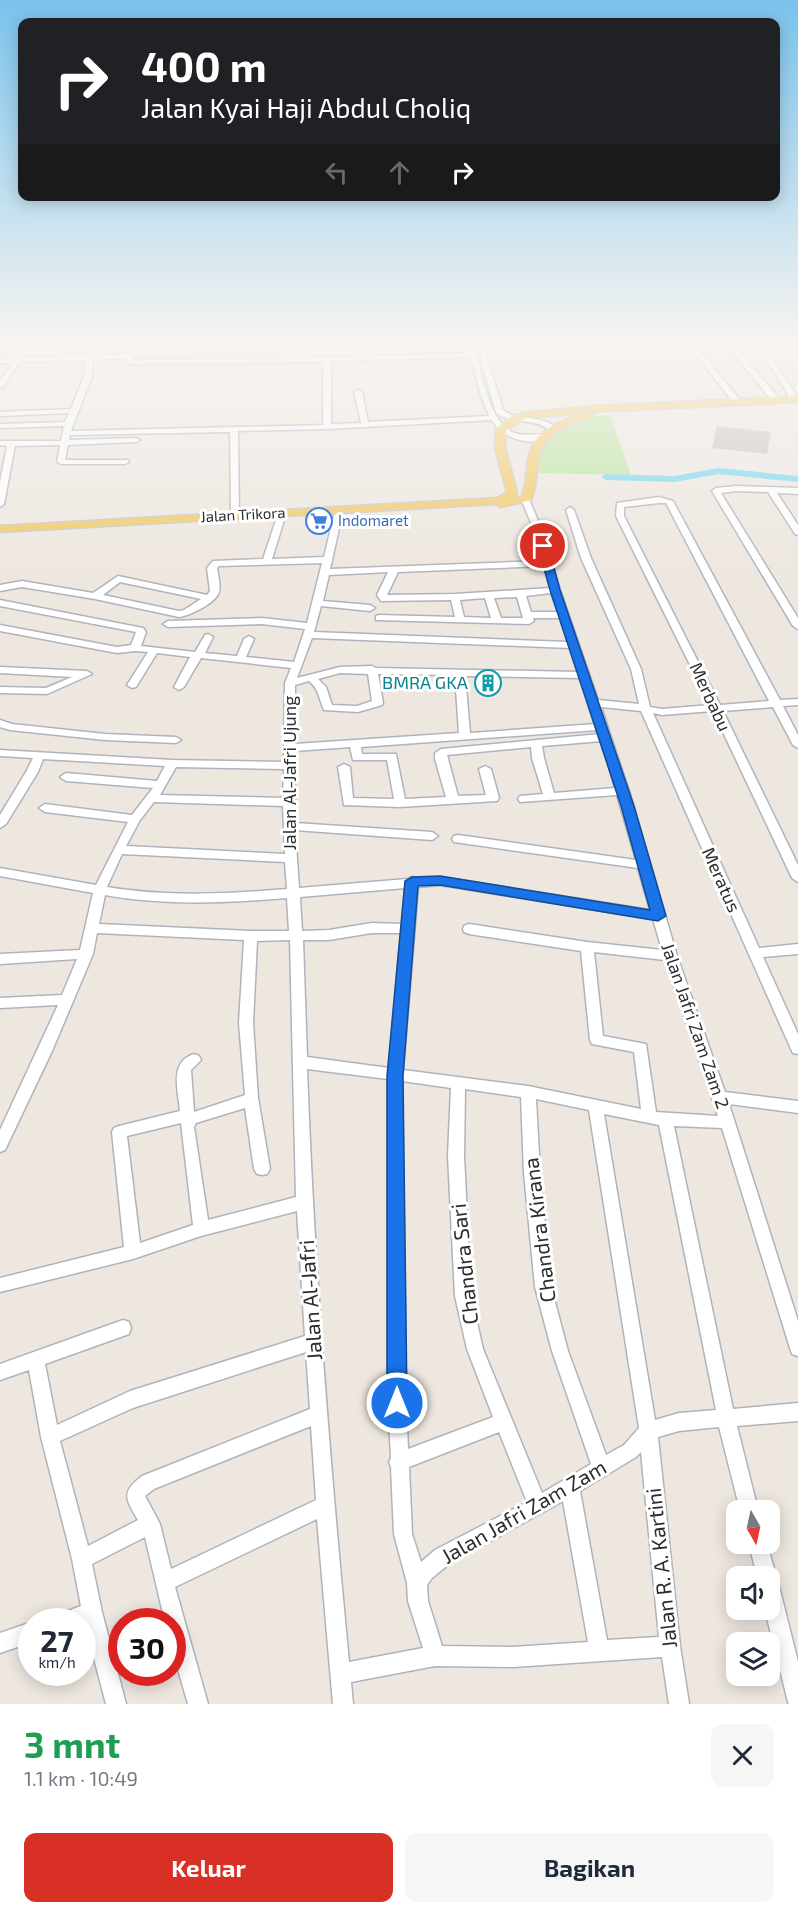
<!DOCTYPE html>
<html lang="id">
<head>
<meta charset="utf-8">
<style>
	body { margin:0; font-family:"Exo 2",sans-serif; background:#f6f6f7; color:#1f2937; height:100vh; display:flex; flex-direction:column; font-size:22px; white-space:nowrap }
	* { box-sizing:border-box; margin:0 }
	p { font-size:20px; color:#747a83 }
	.icon { flex:none; width:33px; height:33px; fill:none; stroke:currentColor; stroke-width:2; stroke-linecap:round; stroke-linejoin:round }
	.map { position:relative; height:1704px; overflow:hidden }
	.drawer { display:flex; flex-direction:column; background:#fff; flex:1 }
	.drawer>* { flex:none }
	.guide { position:absolute; left:18px; top:18px; width:762px; height:183px; border-radius:12px; box-shadow:0 3px 15px #0003; background:#202124; color:#fff; overflow:hidden }
	.needle { width:39px; rotate:171deg }
	.buttons { position:absolute; left:726px; top:1500px; display:grid; gap:12px }
	.buttons a { display:grid; place-items:center; width:54px; height:54px; border-radius:12px; background:#fff; box-shadow:0 3px 15px #0003; font-size:30px }
	.speed { position:absolute; left:18px; top:1608px; display:flex; gap:12px; font-size:30px; font-weight:700; text-align:center }
	.speed>* { display:grid; place-content:center; width:78px; height:78px; border-radius:50%; background:#fff; box-shadow:0 3px 15px #0003; line-height:1 }
	.speed small { font-size:15px; font-weight:400 }
	.speed .limit { border:9px solid #d22; background:#fff; color:#111 }
	.pin { position:absolute; display:grid; place-items:center; width:51px; height:51px; color:#fff; margin:-26px; border:3px solid #fff; border-radius:50%; box-shadow:0 2px 6px #0007 }
	.me { position:absolute; width:66px; margin:-33px; rotate:0deg; stroke-linejoin:round; filter:drop-shadow(0 0 4px #0008) }
	.turn { display:flex; align-items:center; gap:21px; height:126px; padding:0 24px; font-size:27px }
	.turn .icon { width:78px; height:78px; stroke-width:2.5 }
	.turn b { display:block; font-size:42px; line-height:51px }
	.lanes { display:flex; align-items:center; height:57px; padding:0 24px; background:#0003; justify-content:center; gap:30px; direction:ltr }
	.lanes .off { opacity:.35 }
	.round { display:grid; place-items:center; flex:none; width:63px; height:63px; border-radius:12px; background:#f6f6f7 }
	.head { display:flex; align-items:center; justify-content:space-between; height:102px; padding:0 24px }
	h1 { font-size:36px; font-weight:700; line-height:45px; color:#1e9e55 }
	.cta { display:flex; gap:12px; margin-top:auto; padding:12px 24px }
	.cta a { flex:1; height:69px; border-radius:12px; background:#d93025; color:#fff; font-size:24px; font-weight:700; line-height:69px; text-align:center }
	.cta a+a { background:#f6f6f7; color:#1f2937 }
	.map>svg:first-child { display:block }
	.green { fill:#b9e59c }
	.lines { fill:none; stroke-linecap:round; stroke-linejoin:round }
	.river { fill:#73d6f0; fill-rule:evenodd }
	.building { fill:#c7c2bb }
	.minor-casing { stroke:#b0b3bd; stroke-width:3 }
	.major-casing { stroke:#c8c8c8; stroke-width:3 }
	.minor { fill:#fff; fill-rule:evenodd }
	.major { fill:#f2c861; fill-rule:evenodd }
	.route { fill:#1a73e8; stroke:#114b97; stroke-width:1.5 }
	.labels { text-anchor:middle; stroke-width:6; stroke-linejoin:round; paint-order:stroke }
	.far-street-label { font-size:15px; fill:#2d2d2d; stroke:#fff }
	.far-shop-label { font-size:15px; fill:#366cbe; stroke:#fff; text-anchor:start }
	.culture-label { font-size:18px; fill:#0d838f; stroke:#fff; text-anchor:end }
	.street-label { font-size:18px; fill:#2d2d2d; stroke:#fff }
	.near-street-label { font-size:21px; fill:#2d2d2d; stroke:#fff }
</style>
</head>
<body>
<div class="map">
<svg width="798" height="1704" viewBox="0 0 798 1704">
	<rect width="100%" height="100%" fill="#eee7e0"/>
	<path class="green" d="M610,415l21,60 -95,-2c3,-9 2,-20 7,-28 13,-21 43,-29 67,-30z"/>
	<g class="lines">
		<path class="river" d="M718,468l80,8v6l-80,-8 -43,8 -69,-2 -5,-3 5,-3 69,2z"/>
	</g>
	<path class="building" d="M717,426l54,6 -4,22 -55,-6z"/>
	<g class="lines">
		<defs>
			<path id="minor" d="M27,341h6l-10,17 65,-3 8,-14h6l-7,14 35,-1 4,2v4l138,-1 197,-6 -3,-12h6c9,25 15,78 40,91 12,6 26,-1 36,5 -18,11 -46,1 -56,-17l-165,9 -89,2 1,85 -4,3 -4,-3 -1,-84 -160,3 -1,5 67,-2 4,2 -4,2 -68,3 -3,15h63l1,2 -4,2h-64l-4,-2 3,-17 -45,1 -11,58 -4,3v-25l7,-36 -7,-1v-4h61l3,-15 -64,2v-4l65,-2 4,-9 -69,3v-4l71,-3 13,-33 2,-16 -66,2 -17,25h-3v-7l13,-17h-13v-4l16,-1zM471,357l9,36 9,23 -121,6 -6,-30 -4,-2 -4,2 7,31 -30,1v-63zM126,358v4l4,2 193,-2v63l-252,6 21,-55 1,-16z
				M364,341h39l-3,2h-33z
				M476,341h6l2,5 93,-2v2l-2,1 -90,3 18,60c15,12 37,4 52,17l-1,8h-6l-1,-7c-16,-10 -35,-4 -51,-15z
				M686,341h6l48,59v4h-6z
				M723,341h7l49,57v4h-6z
				M755,341h6l37,57v3h-6z
				M233,348l3,2 -1,1 -80,5 -4,-2 4,-2z
				M736,486l62,2v6l-21,-1 21,32v10l-3,-1 -27,-42 -32,-1 -15,2 77,125v11l-5,-3 -81,-135 4,-3z
				M525,496l4,3 13,31 18,60 38,110 41,4 -8,-35 -50,-111 -15,-48 4,-3 4,3 17,48 50,111 9,38 12,2 48,-4 -94,-189 1,-13 42,-6 14,4 107,199 18,-1v6l-15,1 15,29v13l-5,-3 -20,-38 -50,4 75,154v17l-6,-4 -79,-167 -51,4 -9,-2 106,235 39,-4v10l-35,3 35,77v20l-5,-1 -2,-4 -150,-338 -40,-4 28,84 48,165 48,136 73,9v12l-69,-9 69,217v35l-6,-2 -2,-6 -68,-220 -48,-2 59,283 65,-6v18l-61,5 21,84h-18l-21,-83 -40,4 -21,6 22,209 9,58h-20l-7,-47 -149,10 -78,-1 -84,16 2,22h-20l-16,-185 -142,68 33,117h-20l-16,-55v-27h-7l-20,-85 -53,27 10,48 24,92h-20l-21,-80 -3,1v-3h-28l3,-7 24,-9 -9,-47 -31,-122 -12,-67 -29,10v-16l123,-44 6,2 2,6 -2,6 -84,30 12,61 73,-34 175,-55 -8,-125 -96,25 -68,23 -133,33v-14l124,-31 -12,-115 2,-4 5,-2 61,-15c-2,-21 -11,-49 14,-57l5,2 2,4 -10,10 3,42 51,-17 -6,-72 5,-83 -147,-7 -4,21 -41,97 -47,99 -5,2v-22l58,-125 -58,3v-10l62,-3 15,-36 -77,5v-10l80,-4 13,-57 -93,-17v-8l96,17 32,-63 -83,-10 -6,-4 6,-4 87,11 21,-27 -87,-7 -6,-4 6,-4 91,8 8,-15 -122,-7 -5,13 -32,52 -6,4v-13l26,-43 7,-14 -33,-2v-6l172,10 112,2 1,-79 6,-15 -90,-10 -17,29 -5,3 -5,-3 16,-30 -33,-4 -21,34 -4,1 -5,-3 21,-33 -13,-1 -18,2 -117,-22v-6l117,22 14,-2 5,-13 -136,-26v-6l143,28 3,4 -5,14 54,6 10,-17 3,-1 5,3 -8,16 32,3 7,-17 5,-3 5,3 -8,18 48,5 11,-33 -43,-5 -94,3 -5,-3 5,-3 94,-3 45,5 15,-60 -103,3 -2,2c1,7 4,18 2,24 -3,11 -30,24 -40,25l-84,-18 -73,-12 -22,4v-6l22,-4 71,12 25,-17 89,19 3,-4 -3,-23 6,-7 50,-2 14,-42 4,-3 4,3 -13,42 52,-2 10,-42 7,-2 1,2 -12,54 212,-8 -8,-31 -13,-31zM659,503h7l103,198 -49,4 -96,-189v-9zM544,566l6,22 -95,6 -68,1 11,-23zM388,572l-11,23 4,6 70,-1 4,17 -76,-2 -3,1v4l153,4 5,-3 -1,-3h27l8,24 -254,-10 7,-26 49,5 5,-3 -5,-3 -47,-4 6,-26zM120,582l81,17 -17,11 -5,1 -76,-16zM551,593l7,19h-27l-5,-16zM517,597l6,21h-22l-7,-20zM485,598l6,20 -27,-1 -4,-17zM312,638l258,10 8,24 -202,-4 -4,-2 -32,1 -43,11zM340,673l28,1 4,27 -15,5 -25,-1 -6,-18 -8,-8zM378,674l77,1 4,58 -164,11v-59l14,-4c10,8 10,18 15,29l34,2 24,-7 1,-2zM465,676l115,2 16,46 -126,9zM598,730l2,4 -159,15 -6,4v6l11,38 -41,2 -9,-45h-34l-1,-7zM602,741l13,47 -61,5 -10,-35 -2,-12zM350,747l3,13h34l7,39 -41,-1 -3,-31 -6,-3 -6,3 6,38 56,2 97,-6 2,-3 -8,-29 -6,-3 -6,3 7,26 -28,1 -11,-41 84,-8 1,11 11,36 -23,2 -2,3 2,3 97,-7 19,65 -178,-25 -4,1 -2,3 2,3 184,26 12,42 -210,-33 -23,2 -5,-2 -5,2 -108,9 -4,-58 137,10 6,-4 -6,-4 -137,-9v-72zM176,767l108,2 -1,29 -123,-3zM154,802l129,4 2,48 -159,-8 14,-26zM122,854l163,8 2,27c-60,5 -120,8 -180,-2zM440,885l213,34 9,31 -75,-8 -118,-18 -5,2 -1,3 1,3 5,2 112,17 9,89 2,4 5,1 37,7 7,57 -113,-23 -125,-16 15,-183zM405,888l-3,36 -30,-1 -43,7 -27,1 -2,-34zM105,895c61,11 121,8 182,3l2,33h-38l-152,-7zM372,933h29l-12,135 -82,-11 -4,-117h26zM290,940l6,257 -88,23 -14,-93 2,-4 49,-15 9,61 3,5 5,1 5,-1 3,-5 -12,-71 -5,-75 4,-82zM594,952l71,8 53,156 -62,-4 -10,-68 -43,-8zM307,1069l81,10v324l3,55 -2,4 2,5 3,67 13,49 1,18 15,47 -74,14c-19,-197 -35,-395 -42,-593zM402,1081l49,7 -3,68 7,140 12,53 26,68 -85,32 -2,-46zM465,1089l56,8 3,76 11,114 17,64 39,113 -49,29 -59,-144 -12,-53 -7,-140zM536,1099l53,11 50,318 -15,17 -18,10 -38,-104 -17,-64 -11,-114zM604,1114l55,11 57,285 -37,3 -24,7zM181,1123l12,102 -53,18 -13,-107zM306,1352l4,57 -168,67c-22,17 -16,23 -4,44l-50,26 -28,-105 73,-33zM311,1426l5,74 -145,69 -11,-45 -15,-28 9,-7zM499,1432l28,70 -92,48 -14,12 -9,-28 -3,-67zM641,1452l18,185 -52,3 -27,-149 56,-34zM563,1501l25,141 -75,5 -71,-1 -14,-45 -1,-16 5,-7 17,-14z
				M0,667l87,4 5,3 -45,20 -47,-1v-6l46,1 26,-11 -72,-4z
				M0,720l12,4 93,10 71,3 5,3 -5,3 -71,-3 -95,-10 -10,-3z
				M749,1544h18l9,32 -3,6 4,1 3,7 18,72v42h-9l-1,-2 -23,-92h5v-34h-13z
				M32,1622v20l-32,11v-20z"/>
			<path id="major" d="M798,396v6l-208,10 4,3 -2,2c-29,8 -51,17 -55,51 -1,11 -1,22 -6,32l-30,7 -5,-3 -496,28v-6l497,-28 10,-6 -12,-44 1,-19 15,-12 11,-4 74,-7zM587,413c-25,6 -54,17 -59,46 -2,12 -1,25 -6,37l-8,2 3,-6 -12,-44 1,-18 20,-12z"/>
		</defs>
		<use href="#minor" class="minor-casing"/>
		<use href="#major" class="major-casing"/>
		<use href="#minor" class="minor"/>
		<use href="#major" class="major"/>
	</g>
	<linearGradient id="sky" x2="0" y2="1"><stop stop-color="#79c2eb"/><stop offset="0.59" stop-color="#f7f4f1"/><stop offset="1" stop-color="#f7f4f1" stop-opacity="0"/></linearGradient>
	<rect width="798" height="579" fill="url(#sky)"/>
	<path class="route" d="M543,543l5,3 12,44 74,216 32,110 -8,5 -218,-36 -22,1 -15,190 4,327 -3,7 -7,3 -7,-3 -3,-7v-327l18,-195 7,-4 28,-1 210,34 -29,-104 -71,-216 -12,-44z"/>
	<defs>
		<symbol id="supermarket-ring" viewBox="-11 -11 22 22"><circle r="9.5" fill="#fff" stroke="#3f7fe0" stroke-width="1.5"/><path d="M-6-5.5h2.5l.6 2H6L4.5 2H-2.5L-4.4-4H-6ZM-1.5 3.2a1.3 1.3 0 1 0 .1 0ZM3 3.2a1.3 1.3 0 1 0 .1 0Z" fill="#3f7fe0"/></symbol>
		<symbol id="building-ring" viewBox="-11 -11 22 22"><circle r="9.5" fill="#fff" stroke="#0f9aa8" stroke-width="1.5"/><path d="M-4-6H4V6H1V3H-1V6H-4ZM-2.5-4.3h1.7v1.8h-1.7ZM.8-4.3h1.7v1.8H.8ZM-2.5-1h1.7V.8h-1.7ZM.8-1h1.7V.8H.8Z" fill="#0f9aa8"/></symbol>
	</defs>
	<g fill-rule="evenodd">
		<use href="#supermarket-ring" x="304" y="506" width="30" height="30"/>
		<use href="#building-ring" x="473" y="668" width="30" height="30"/>
	</g>
	<g class="labels">
		<g class="far-street-label">
			<text transform="translate(243 515) rotate(-3)" y="5">Jalan Trikora</text>
		</g>
		<g class="far-shop-label">
			<text x="338" y="526">Indomaret</text>
		</g>
		<g class="culture-label">
			<text x="468" y="689">BMRA GKA</text>
		</g>
		<g class="street-label">
			<text transform="translate(710 697) rotate(65)" y="6">Merbabu</text>
			<text transform="translate(290 773) rotate(-90)" y="6">Jalan Al-Jafri Ujung</text>
			<text transform="translate(721 880) rotate(66)" y="6">Meratus</text>
			<text transform="translate(695 1026) rotate(71)" y="6">Jalan Jafri Zam Zam 2</text>
		</g>
		<g class="near-street-label">
			<text transform="translate(540 1230) rotate(-97)" y="7">Chandra Kirana</text>
			<text transform="translate(465 1264) rotate(-96)" y="7">Chandra Sari</text>
			<text transform="translate(311 1300) rotate(-94)" y="7">Jalan Al-Jafri</text>
			<text transform="translate(524 1512) rotate(-30)" y="7">Jalan Jafri Zam Zam</text>
			<text transform="translate(662 1568) rotate(-96)" y="7">Jalan R. A. Kartini</text>
		</g>
	</g>
</svg>
<div class="buttons">
<a><svg class="needle" viewBox="-14 -14 28 28"><path d="M0-13l5 13h-10z" fill="#e53935"/><path d="M0 13l5-13h-10z" fill="#747a83"/></svg></a>
<a><svg class="icon" aria-label="sound" viewBox="0 0 24 24"><path d="M4 9h4l5-4v14l-5-4H4zM17 9q2 3 0 6"/></svg></a>
<a><svg class="icon" aria-label="layers" viewBox="0 0 24 24"><path d="M12 4l9 5-9 5-9-5zM3 14l9 5 9-5"/></svg></a>
</div>
<div class="speed"><div>27<small>km/h</small></div><div class="limit">30</div></div>
<div class="pin" style="left:543px;top:546px;background:#d93025"><svg class="icon" aria-label="arrive" viewBox="0 0 24 24"><path d="M6 21V4h12l-3 4 3 4H6"/></svg></div>
<svg class="me" style="left:397px;top:1403px" viewBox="-20 -20 40 40"><circle r="17" fill="#1a73e8" stroke="#fff" stroke-width="3"/><path d="M0-11L8 9 0 5-8 9z" fill="#fff"/></svg>
<div class="guide">
<div class="turn"><svg class="icon" aria-label="right" viewBox="0 0 24 24"><path d="M7 20v-9h11M14 6l5 5-5 5"/></svg><div><b>400 m</b>Jalan Kyai Haji Abdul Choliq</div></div>
<div class="lanes"><svg class="icon off" aria-label="left" viewBox="0 0 24 24"><path d="M17 20v-9H6M10 6l-5 5 5 5"/></svg><svg class="icon off" aria-label="ahead" viewBox="0 0 24 24"><path d="M12 20V5M6 11l6-6 6 6"/></svg><svg class="icon" aria-label="right" viewBox="0 0 24 24"><path d="M7 20v-9h11M14 6l5 5-5 5"/></svg></div>
</div>
</div>
<section class="drawer">
<div class="head"><div><h1>3 mnt</h1><p>1.1 km · 10:49</p></div><a class="round"><svg class="icon" aria-label="close" viewBox="0 0 24 24"><path d="M6 6l12 12M18 6L6 18"/></svg></a></div>
<div class="cta"><a>Keluar</a><a>Bagikan</a></div>
</section>
</body>
</html>
